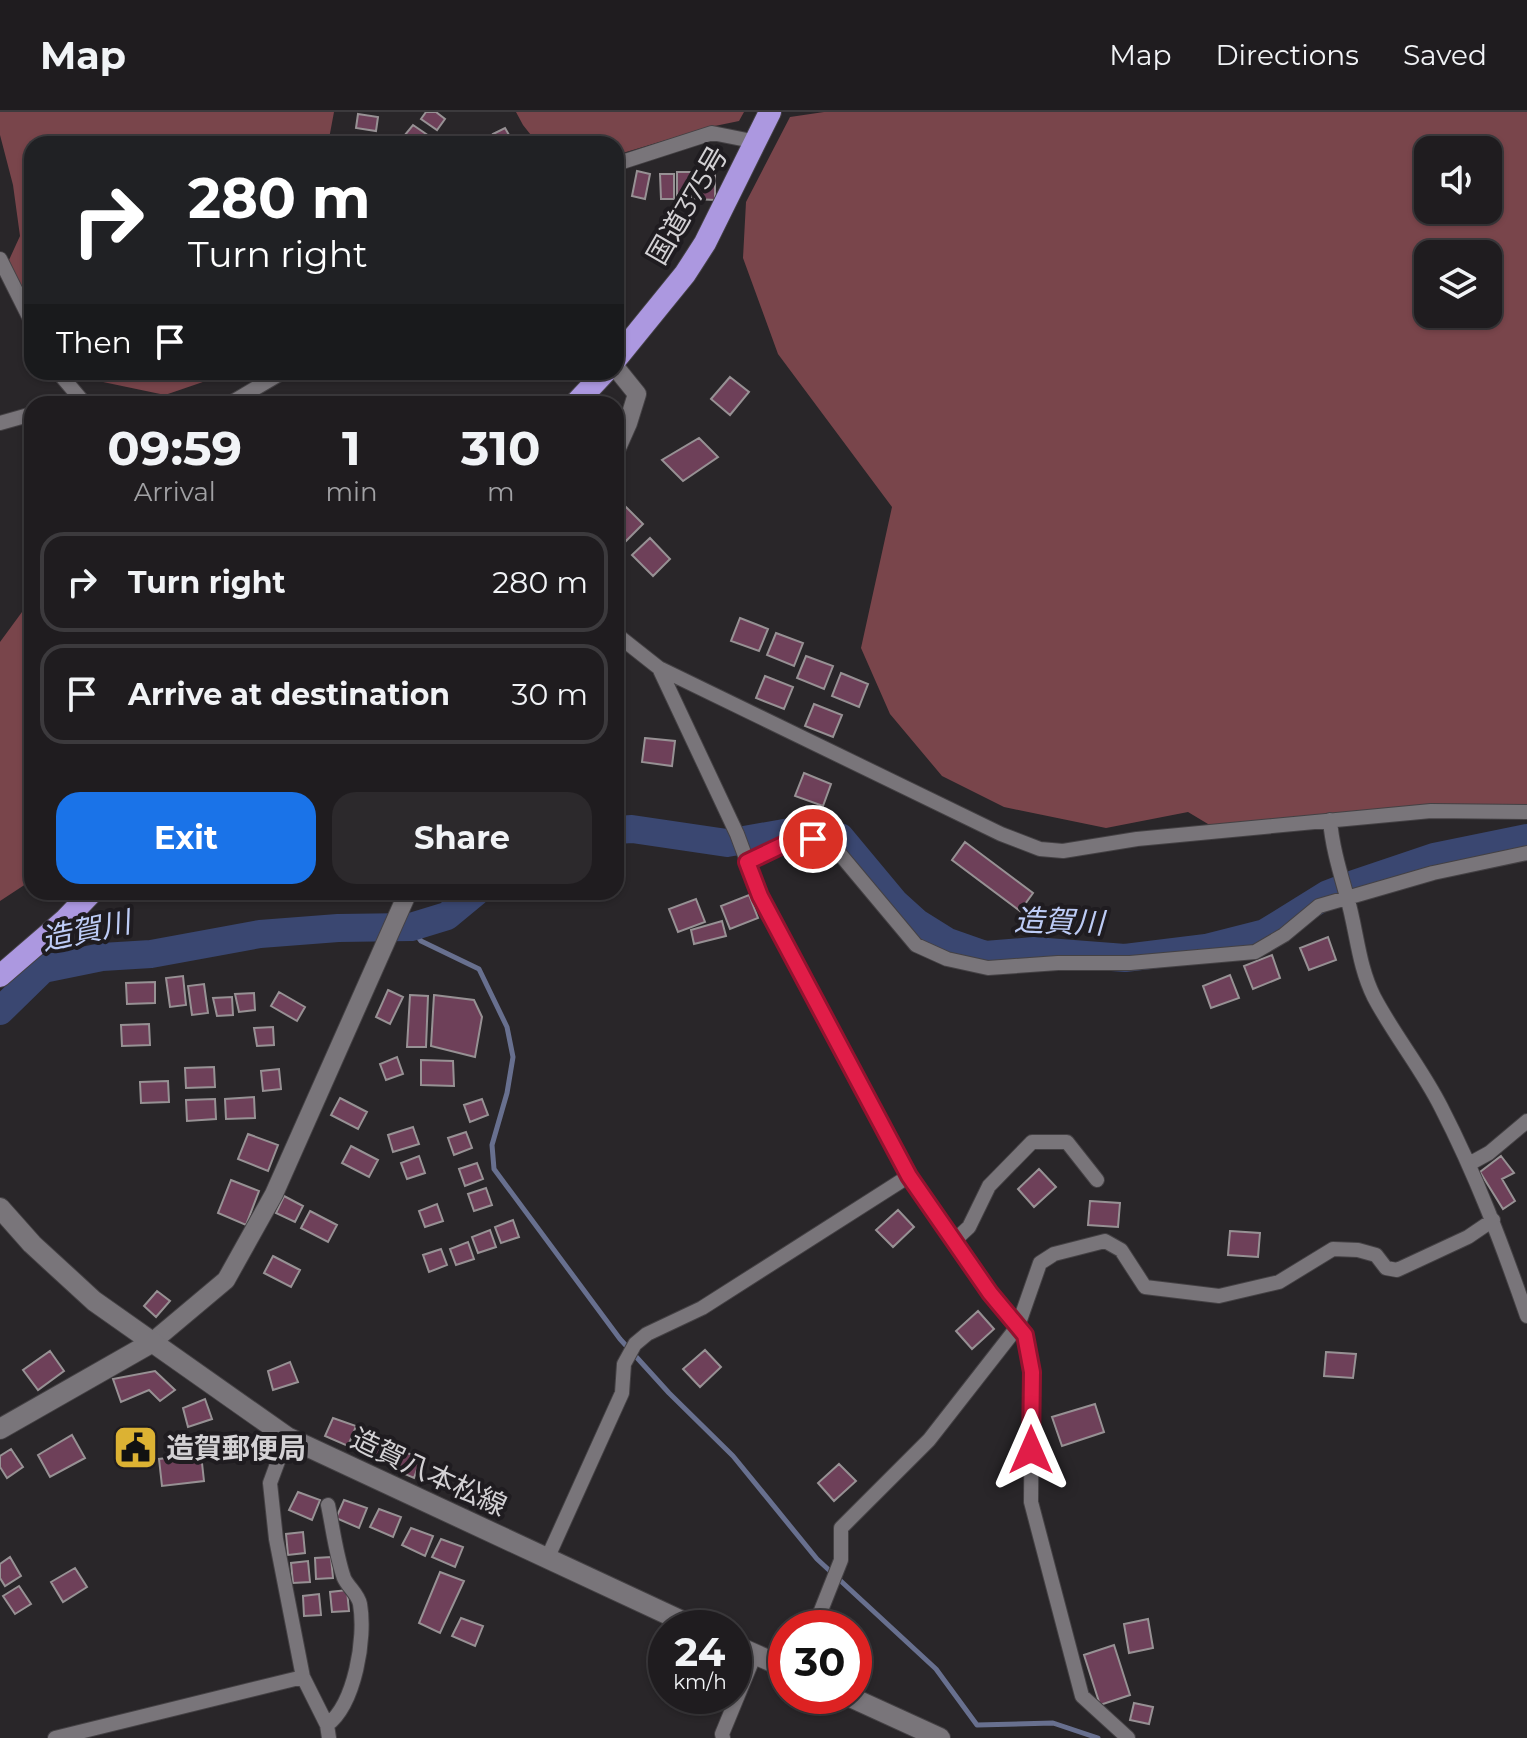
<!DOCTYPE html>
<html lang="en">
<head>
<meta charset="utf-8">
<style>
	body { margin:0; font-family:Montserrat,"Noto Sans JP",sans-serif; background:#2c292c; color:#f1f3f6; height:100vh; display:flex; flex-direction:column; font-size:30px; white-space:nowrap }
	* { box-sizing:border-box; margin:0 }
	p { font-size:26px; color:#a1a1a4 }
	.icon { flex:none; width:44px; height:44px; fill:none; stroke:currentColor; stroke-width:2; stroke-linecap:round; stroke-linejoin:round }
	.map { position:relative; flex:1; overflow:hidden }
	.details { position:absolute; left:24px; top:284px; width:600px; height:504px; display:flex; flex-direction:column; background:#1f1c1f; border-radius:24px; box-shadow:0 2px 6px #0004,0 0 0 2px #3c3a3d }
	.details>* { flex:none }
	.banner { position:absolute; left:24px; top:24px; width:600px; height:244px; border-radius:24px; box-shadow:0 2px 6px #0004,0 0 0 2px #3c3a3d; background:#202124; color:#fff; overflow:hidden }
	.tools { position:absolute; left:1414px; top:24px; display:grid; gap:16px }
	.tools a { display:grid; place-items:center; width:88px; height:88px; border-radius:16px; background:#1f1c1f; box-shadow:0 2px 6px #0004,0 0 0 2px #3c3a3d; font-size:40px }
	.speed { position:absolute; left:648px; top:1498px; display:flex; gap:16px; font-size:40px; font-weight:700; text-align:center }
	.speed>* { display:grid; place-content:center; width:104px; height:104px; border-radius:50%; background:#1f1c1f; box-shadow:0 2px 6px #0004,0 0 0 2px #3c3a3d; line-height:1 }
	.speed small { font-size:20px; font-weight:400 }
	.speed .limit { border:12px solid #d22; background:#fff; color:#111 }
	.pin { position:absolute; display:grid; place-items:center; width:68px; height:68px; color:#fff; margin:-34px; border:4px solid #fff; border-radius:50%; box-shadow:0 2px 8px #0007 }
	.me { position:absolute; width:88px; margin:-44px; rotate:0deg; stroke-linejoin:round; filter:drop-shadow(0 0 6px #0008) }
	.turn { display:flex; align-items:center; gap:28px; height:168px; padding:0 32px; font-size:36px }
	.turn .icon { width:104px; height:104px; stroke-width:2.5 }
	.turn b { display:block; font-size:56px; line-height:68px }
	.then { display:flex; align-items:center; height:76px; padding:0 32px; background:#0003; gap:16px; font-size:30px }
	.eta { display:flex; justify-content:space-evenly; align-items:center; height:136px; text-align:center }
	.eta b { font-size:48px; font-weight:700; line-height:56px }
	.button { display:flex; gap:16px; margin-top:auto; padding:16px 32px }
	.button a { flex:1; height:92px; border-radius:24px; background:#1a73e8; color:#fff; font-size:32px; font-weight:700; line-height:92px; text-align:center }
	.button a+a { background:#2c292c; color:#f1f3f6 }
	ul { padding:0; list-style:none }
	li { display:flex; align-items:center; gap:24px; height:100px; margin:0 16px 12px; padding:0 16px; border:4px solid #3c3a3d; border-radius:24px }
	li div { flex:1 }
	li b { display:block; font-size:30px }
	li em { font-style:normal }
	header { display:flex; align-items:center; gap:48px; box-sizing:border-box; height:112px; padding:0 40px; background:#1f1c1f; border-bottom:2px solid #3c3a3d }
	header strong { font-size:38px }
	nav { display:flex; gap:44px; margin-inline-start:auto; font-size:28px }
	.map>svg:first-child { display:block }
	.forest { fill:#79454b; fill-rule:evenodd }
	.lines { fill:none; stroke-linecap:round; stroke-linejoin:round }
	.stream { stroke:#68708f; stroke-width:5 }
	.river { stroke:#3a4771; stroke-width:28 }
	.building { fill:#6e4059; stroke:#979194; stroke-width:2 }
	.minor-casing { stroke:#444144; stroke-width:16 }
	.tertiary-casing { stroke:#444144; stroke-width:20 }
	.secondary-casing { stroke:#444144; stroke-width:22 }
	.trunk-casing { stroke:#444144; stroke-width:24 }
	.minor { stroke:#79757a; stroke-width:14 }
	.tertiary { stroke:#79757a; stroke-width:18 }
	.secondary { stroke:#79757a; stroke-width:20 }
	.trunk { stroke:#ac98e0; stroke-width:22 }
	.route-casing { stroke:#92132f; stroke-width:20 }
	.route { stroke:#e11d48; stroke-width:14 }
	.labels { text-anchor:middle; stroke-width:8; stroke-linejoin:round; paint-order:stroke }
	.street-label { font-size:28px; fill:#d3d1d4; stroke:#1f1c20 }
	.poi-label { font-size:28px; font-weight:bold; fill:#d3d1d4; stroke:#1f1c20; text-anchor:start }
	.water-label { font-size:30px; font-style:italic; fill:#bdccf6; stroke:#1f1c20 }
</style>
</head>
<body>
<header>
<strong>Map</strong>
<nav><a>Map</a><a>Directions</a><a>Saved</a></nav>
</header>
<div class="map">
<svg width="1527" height="1626" viewBox="0 0 1527 1626">
	<rect width="100%" height="100%" fill="#292629"/>
	<path class="forest" d="M0,0h334l-6,32h-296v167l-23,-51 11,-24 -7,-51 -13,-50z
		M516,0h228l-5,9 -29,6 -94,28v-11h-78l-15,-19z
		M824,0h703v700l-78,-1 -226,22 -35,-21 -82,16 -102,-21 -62,-31 -52,-62 -29,-66 31,-141 -114,-153 -35,-96 3,-56 44,-85zM1428,38h60v60h-60zM1428,142h60v60h-60z
		M79,260h153l-67,23 -81,-17z
		M22,500l10,1v267l-32,21v-259z"/>
	<g class="lines">
		<path class="stream" d="M411,815l10,14 58,28 28,58 6,30 -6,36 -15,52 2,24 126,170 49,54 64,63 84,103 119,110 41,56 76,-2 45,15"/>
		<path class="river" d="M616,718l16,-1 95,14 74,-13 39,7 55,66 21,19 32,20 37,13 49,-4 91,7 81,-10 59,-15 63,-39 26,-10 80,-27 93,-19
			M0,899l43,-42 59,-12 49,-3 109,-20 78,-6 73,-1 36,-11 29,-24"/>
	</g>
	<path class="building" d="M426,0h10l9,7 -8,11 -16,-11z
		M358,2l20,3 -2,14 -20,-3z
		M413,13l16,11 -6,8h-8l-11,-8z
		M505,16l8,14 -14,2 -6,-10z
		M637,59l13,3 -5,25 -13,-3z
		M677,60h14v25h-14z
		M660,62h14v25h-13z
		M695,62l20,1v25l-20,-1z
		M730,265l19,15 -19,23 -19,-16z
		M699,326l19,19 -35,24 -21,-21z
		M622,391l21,21 -17,17 -10,-10v-22z
		M650,426l20,21 -17,17 -21,-21z
		M740,506l28,11 -9,22 -28,-10z
		M776,521l27,10 -9,23 -27,-11z
		M806,544l27,10 -9,23 -27,-11z
		M841,561l27,11 -9,23 -27,-11z
		M765,564l28,11 -9,22 -28,-11z
		M814,592l28,11 -9,22 -28,-11z
		M645,626l30,3 -3,25 -30,-4z
		M804,661l27,11 -8,22 -28,-10z
		M965,730l68,51 -13,18 -68,-51z
		M749,783l9,23 -28,11 -9,-23z
		M696,787l9,23 -27,10 -9,-23z
		M722,809l4,15 -32,8 -3,-14z
		M1328,825l8,23 -27,10 -9,-22z
		M1272,843l8,23 -27,11 -9,-23z
		M1230,863l9,23 -28,10 -8,-22z
		M183,864l3,29 -16,2 -4,-29z
		M155,870v21l-28,1 -1,-21z
		M204,872l4,29 -16,2 -4,-29z
		M388,878l15,7 -13,27 -14,-7z
		M279,880l26,15 -8,14 -26,-15z
		M254,881l1,17 -16,2 -4,-18z
		M410,883l18,1 -2,51h-19z
		M434,883l40,5 8,17 -7,40 -44,-11z
		M232,885l1,18 -16,1 -4,-18z
		M149,912l1,21 -28,1 -1,-21z
		M273,915l1,18 -17,1 -3,-18z
		M397,945l6,17 -17,6 -6,-16z
		M421,948l32,1 1,25 -33,-1z
		M214,955l1,20 -29,1 -1,-20z
		M279,957l2,20 -18,2 -2,-20z
		M168,969l1,21 -28,1 -1,-21z
		M254,985l1,21 -29,1 -1,-20z
		M340,986l27,14 -9,17 -27,-14z
		M215,987l1,20 -29,2 -1,-21z
		M482,987l6,16 -18,7 -6,-17z
		M413,1015l6,17 -26,8 -5,-17z
		M466,1020l6,16 -18,7 -6,-17z
		M248,1022l30,11 -10,26 -30,-12z
		M351,1034l27,14 -9,17 -27,-14z
		M419,1044l6,17 -18,6 -6,-16z
		M1501,1044l13,17 -12,6 13,22 -12,8 -23,-37z
		M477,1051l6,16 -18,7 -6,-17z
		M1039,1057l17,18 -22,20 -16,-18z
		M231,1068l28,11 -13,34 -28,-12z
		M486,1076l6,17 -18,6 -6,-17z
		M284,1084l19,10 -8,16 -19,-9z
		M1090,1089l30,2 -2,24 -30,-2z
		M437,1092l6,17 -18,6 -6,-16z
		M898,1098l16,17 -21,20 -17,-17z
		M310,1099l27,14 -9,17 -27,-14z
		M513,1108l6,17 -18,6 -6,-16z
		M490,1118l6,17 -18,6 -6,-16z
		M1230,1119l30,2 -2,24 -30,-2z
		M468,1130l6,17 -18,6 -6,-16z
		M441,1137l6,16 -18,7 -6,-17z
		M273,1144l27,14 -9,17 -27,-14z
		M157,1179l13,10 -14,16 -12,-11z
		M978,1199l16,18 -22,20 -16,-18z
		M705,1238l16,17 -21,20 -17,-18z
		M50,1239l14,20 -26,19 -15,-20z
		M1326,1240l30,2 -3,24 -29,-2z
		M290,1250l8,20 -25,8 -5,-19z
		M155,1259l20,19 -15,11 -11,-11 -28,12 -8,-23z
		M205,1287l7,20 -24,8 -5,-19z
		M1095,1292l9,28 -42,14 -10,-29z
		M333,1306l23,8 -8,20 -23,-10z
		M72,1323l13,23 -35,19 -12,-22z
		M365,1323l22,8 -8,20 -23,-11z
		M147,1324l4,24 -21,3 -3,-25z
		M11,1337l12,18 -16,11 -7,-11v-11z
		M399,1338l22,8 -7,20 -23,-10z
		M201,1342l3,27 -42,5 -3,-27z
		M839,1352l17,17 -22,20 -16,-18z
		M298,1380l22,8 -8,20 -23,-10z
		M344,1388l23,8 -8,20 -23,-10z
		M379,1397l22,8 -8,20 -23,-10z
		M411,1416l22,8 -8,20 -23,-11z
		M303,1420l2,21 -17,2 -2,-21z
		M441,1427l22,8 -8,20 -23,-10z
		M10,1445l11,19 -16,10 -5,-8v-14z
		M331,1445l2,21 -17,1 -1,-21z
		M308,1449l2,21 -17,1 -2,-20z
		M75,1456l12,19 -24,15 -12,-20z
		M440,1460l24,9 -24,52 -21,-10z
		M19,1474l12,18 -16,10 -12,-18z
		M347,1478l2,21 -17,1 -2,-20z
		M319,1482l2,21 -17,1 -1,-20z
		M461,1506l22,8 -8,20 -23,-10z
		M1148,1507l5,29 -24,5 -5,-29z
		M1114,1533l16,50 -30,10 -16,-50z
		M1134,1591l19,4 -4,17 -19,-4z"/>
	<g class="lines">
		<defs>
			<path id="minor" d="M616,52l96,-31 45,9
				M0,147l32,64
				M58,260l27,32
				M229,292l54,-32
				M0,311l32,-9
				M616,522l43,34 342,166 39,15 23,2 74,-12 294,-28 96,1
				M659,556l78,166 23,62 149,280 81,117 35,42 7,37 -1,130 51,194 46,42
				M1330,708c2,26 10,52 17,77 10,34 11,68 27,100 20,38 48,72 67,110 35,68 61,137 86,209
				M747,750l42,-20 24,-3 21,8 82,98 31,14 41,9 70,-5h72l125,-11 29,-17 35,-29 114,-33 94,-20
				M1469,1052l20,-11 38,-32
				M955,1128l14,-13 20,-41 43,-44h35l30,38
				M287,1325l-17,46 6,56 27,138 24,48 2,13
				M547,1447l75,-166 2,-29 11,-20 12,-10 55,-26 207,-132
				M814,1516l27,-68v-32l88,-88 89,-114 22,-63 14,-9 51,-13 16,9 24,37 74,9 60,-14 54,-33 25,1 18,5 10,13 11,2 71,-33 25,-17
				M327,1613c28,-21 39,-87 33,-121 -2,-10 -12,-17 -16,-26 -8,-23 -11,-49 -16,-73
				M55,1626l248,-61
				M723,1626l-1,-4 33,-80"/>
			<path id="tertiary" d="M616,256l21,26 -9,29 -12,27
				M151,1231l75,-63 48,-86 134,-302"/>
			<path id="secondary" d="M0,1096l32,36 62,57 193,136 410,191
				M0,1317l151,-86
				M734,1533l52,23
				M848,1584l92,42"/>
			<path id="trunk" d="M616,247l69,-85 20,-31 65,-131
				M575,292l30,-32
				M0,864l66,-57 26,-27"/>
		</defs>
		<use href="#minor" class="minor-casing"/>
		<use href="#tertiary" class="tertiary-casing"/>
		<use href="#secondary" class="secondary-casing"/>
		<use href="#trunk" class="trunk-casing"/>
		<use href="#minor" class="minor"/>
		<use href="#tertiary" class="tertiary"/>
		<use href="#secondary" class="secondary"/>
		<use href="#trunk" class="trunk"/>
	</g>
	<g class="lines">
		<defs>
			<path id="route" d="M813,727l-24,3 -42,20 13,34 149,280 81,117 35,42 7,37 -1,78"/>
		</defs>
		<use href="#route" class="route-casing"/>
		<use href="#route" class="route"/>
	</g>
	<defs>
		<symbol id="civic-square" viewBox="-11 -11 22 22"><rect x="-9" y="-9" width="18" height="18" rx="4" fill="#dcb233" stroke="#1f1c20"/><path d="M-.6-6.5H3V-4.5H.6V-3L4-1V1h2V6H-6V1h2V-1L-.6-3ZM-1.2 2.5V6h2.4V2.5Z" fill="#111"/></symbol>
	</defs>
	<g fill-rule="evenodd">
		<use href="#civic-square" x="110" y="1310" width="51" height="51"/>
	</g>
	<g class="labels">
		<g class="street-label">
			<text transform="translate(687 93) rotate(-60)" y="10">国道375号</text>
			<text transform="translate(429 1360) rotate(25)" y="10">造賀八本松線</text>
		</g>
		<g class="poi-label">
			<text x="166" y="1346">造賀郵便局</text>
		</g>
		<g class="water-label">
			<text transform="translate(1059 810) rotate(2)" y="10">造賀川</text>
			<text transform="translate(86 819) rotate(-12)" y="10">造賀川</text>
		</g>
	</g>
</svg>
<div class="tools">
<a><svg class="icon" aria-label="sound" viewBox="0 0 24 24"><path d="M4 9h4l5-4v14l-5-4H4zM17 9q2 3 0 6"/></svg></a>
<a><svg class="icon" aria-label="layers" viewBox="0 0 24 24"><path d="M12 4l9 5-9 5-9-5zM3 14l9 5 9-5"/></svg></a>
</div>
<div class="speed"><div>24<small>km/h</small></div><div class="limit">30</div></div>
<div class="pin" style="left:813px;top:727px;background:#d93025"><svg class="icon" aria-label="arrive" viewBox="0 0 24 24"><path d="M6 21V4h12l-3 4 3 4H6"/></svg></div>
<svg class="me" style="left:1031px;top:1338px" viewBox="-20 -20 40 40"><path d="M0-17L14 15 0 8-14 15z" fill="#e11d48" stroke="#fff" stroke-width="4"/></svg>
<div class="banner">
<div class="turn"><svg class="icon" aria-label="right" viewBox="0 0 24 24"><path d="M7 20v-9h11M14 6l5 5-5 5"/></svg><div><b>280 m</b>Turn right</div></div>
<div class="then">Then<svg class="icon" aria-label="arrive" viewBox="0 0 24 24"><path d="M6 21V4h12l-3 4 3 4H6"/></svg></div>
</div>
<section class="details">
<div class="eta">
<div><b>09:59</b><p>Arrival</p></div>
<div><b>1</b><p>min</p></div>
<div><b>310</b><p>m</p></div>
</div>
<ul>
<li><svg class="icon" aria-label="right" viewBox="0 0 24 24"><path d="M7 20v-9h11M14 6l5 5-5 5"/></svg><div><b>Turn right</b></div><em>280 m</em></li>
<li><svg class="icon" aria-label="arrive" viewBox="0 0 24 24"><path d="M6 21V4h12l-3 4 3 4H6"/></svg><div><b>Arrive at destination</b></div><em>30 m</em></li>
</ul>
<div class="button"><a>Exit</a><a>Share</a></div>
</section>
</div>
</body>
</html>
